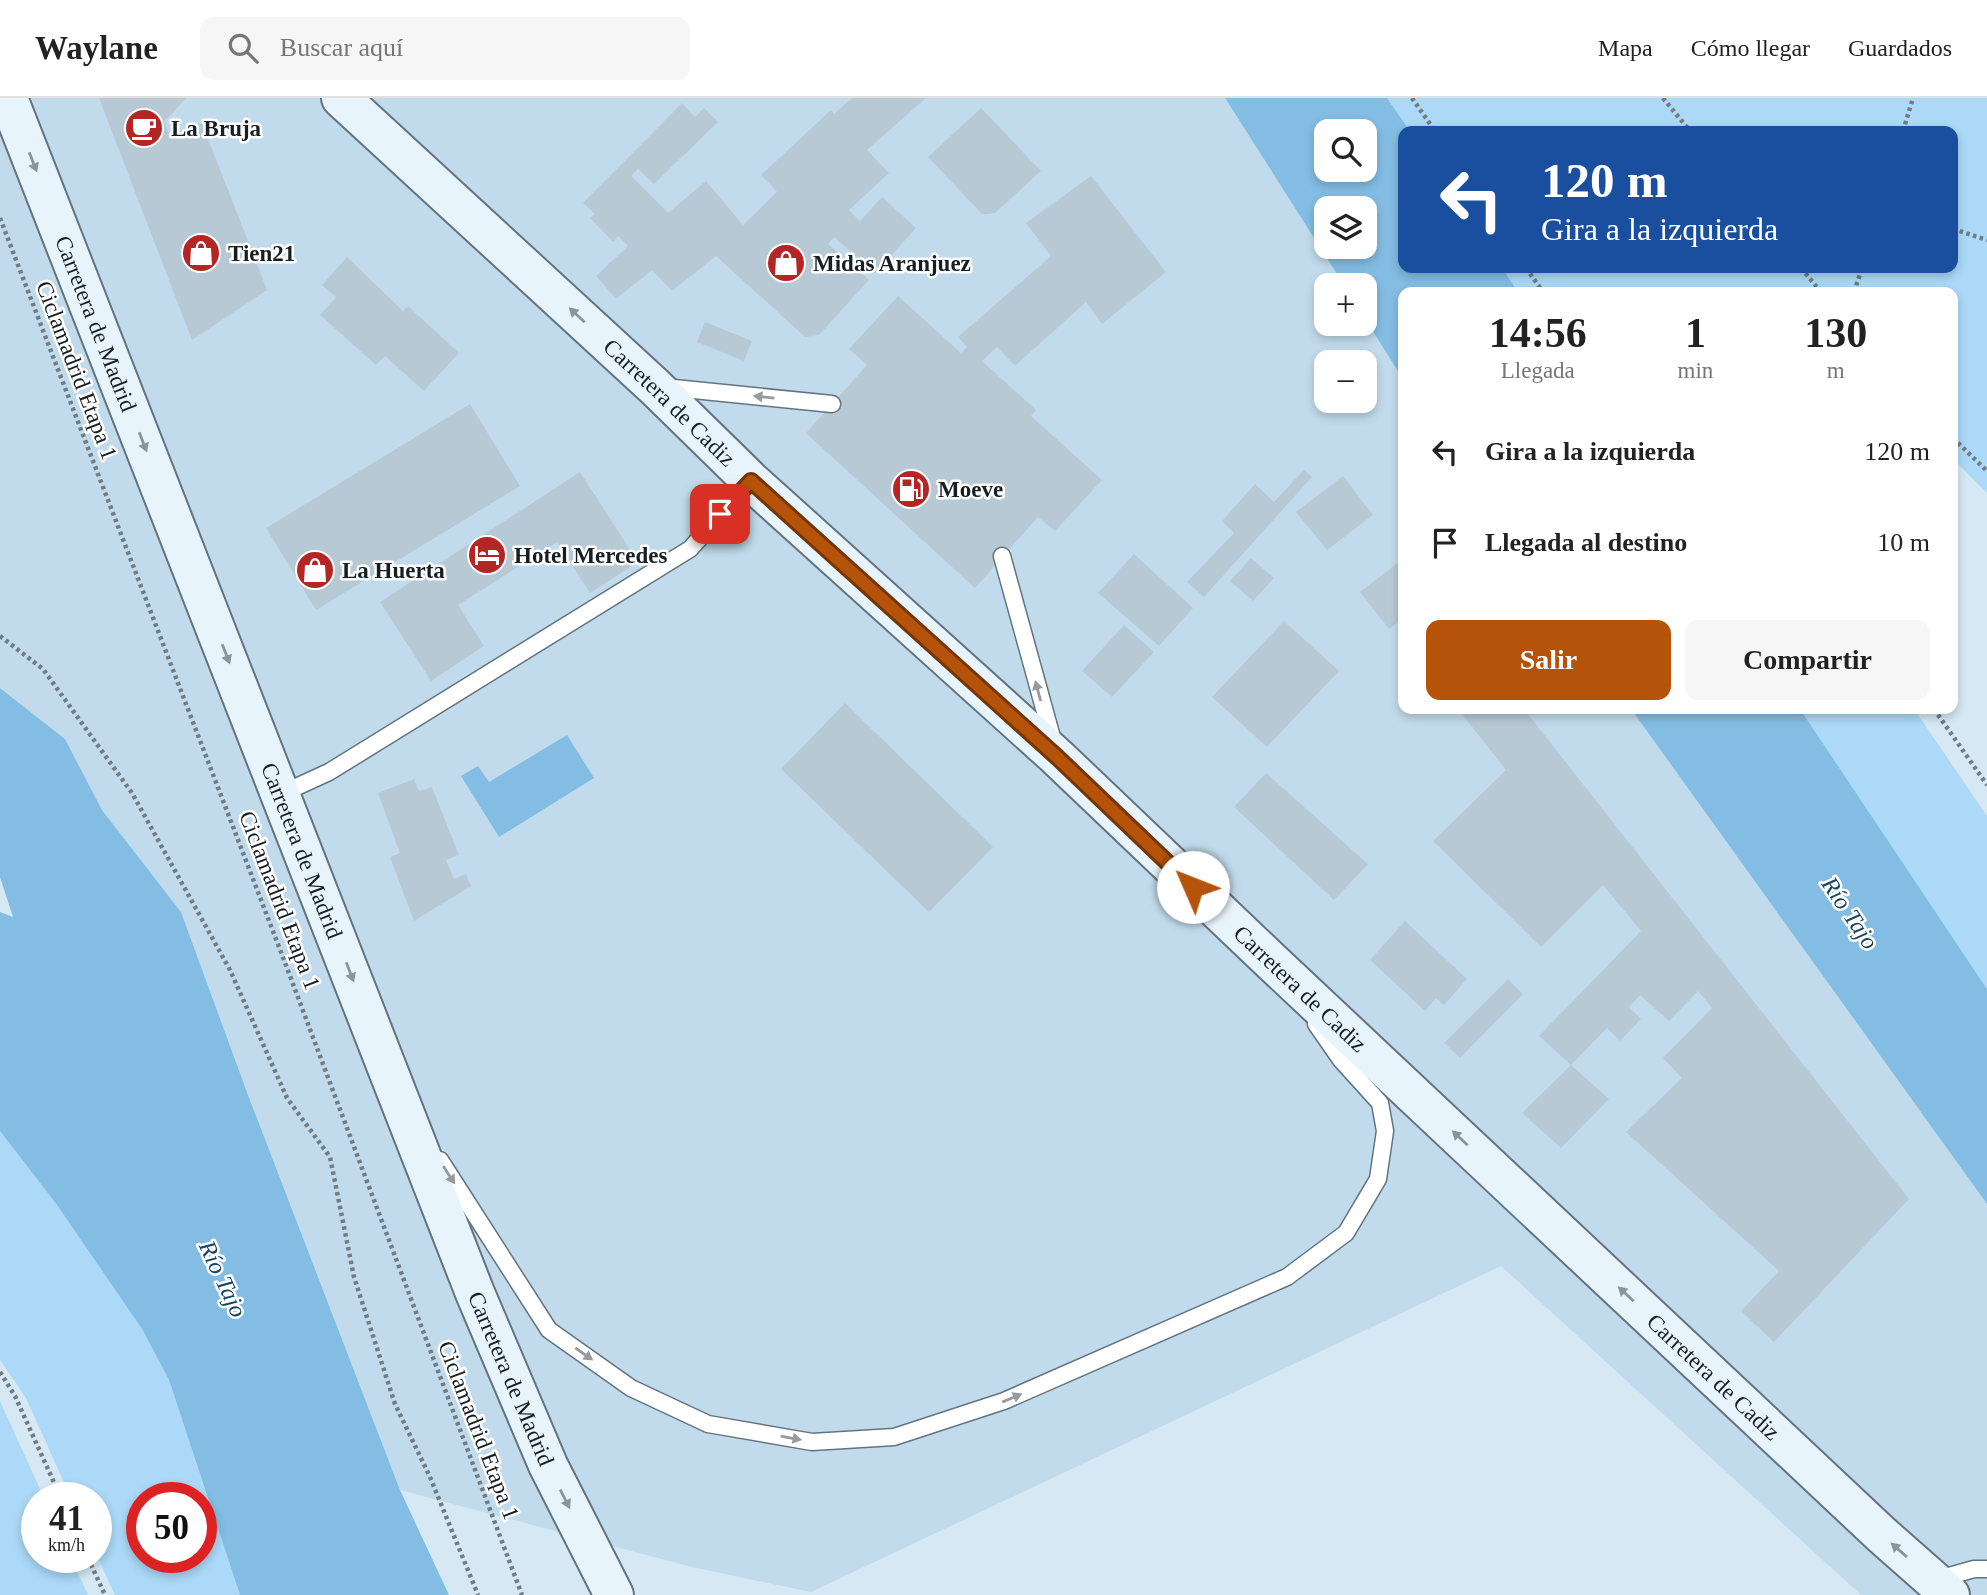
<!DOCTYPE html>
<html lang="es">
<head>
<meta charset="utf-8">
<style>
	body { margin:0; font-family:"Times New Roman",serif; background:#f6f6f6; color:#222; height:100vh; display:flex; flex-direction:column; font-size:26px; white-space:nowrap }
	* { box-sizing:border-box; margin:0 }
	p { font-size:23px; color:#767676 }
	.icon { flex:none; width:38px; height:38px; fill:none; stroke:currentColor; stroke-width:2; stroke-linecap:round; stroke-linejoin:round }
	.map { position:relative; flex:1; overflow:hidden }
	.panel { position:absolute; left:1398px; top:189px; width:560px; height:427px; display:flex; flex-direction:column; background:#fff; border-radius:14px; box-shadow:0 4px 10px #0003 }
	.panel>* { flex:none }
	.guide { position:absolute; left:1398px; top:28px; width:560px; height:147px; border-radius:14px; box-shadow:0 4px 10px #0003; background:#1a4fa0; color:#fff; overflow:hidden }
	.buttons { position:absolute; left:1314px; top:21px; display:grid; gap:14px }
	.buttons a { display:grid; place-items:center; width:63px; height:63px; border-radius:14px; background:#fff; box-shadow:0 4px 10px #0003; font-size:35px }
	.speed { position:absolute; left:21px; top:1384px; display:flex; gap:14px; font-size:35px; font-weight:700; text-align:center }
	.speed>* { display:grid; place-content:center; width:91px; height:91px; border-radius:50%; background:#fff; box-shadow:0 4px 10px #0003; line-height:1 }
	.speed small { font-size:18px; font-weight:400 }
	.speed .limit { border:10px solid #d22; background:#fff; color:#111 }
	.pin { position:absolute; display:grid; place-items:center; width:60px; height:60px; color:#fff; margin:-30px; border-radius:14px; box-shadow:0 4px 10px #0006 }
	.me { position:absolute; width:77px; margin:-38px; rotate:314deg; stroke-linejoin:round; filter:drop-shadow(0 0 5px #0008) }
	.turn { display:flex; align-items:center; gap:24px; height:147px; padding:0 28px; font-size:32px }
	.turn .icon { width:91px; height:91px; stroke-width:2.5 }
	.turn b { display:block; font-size:49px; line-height:60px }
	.eta { display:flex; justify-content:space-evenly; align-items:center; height:119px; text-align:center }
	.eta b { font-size:42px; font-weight:700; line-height:49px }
	.cta { display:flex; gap:14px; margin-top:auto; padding:14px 28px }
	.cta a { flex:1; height:80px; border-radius:14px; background:#b45309; color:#fff; font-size:28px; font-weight:700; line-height:80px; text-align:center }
	.cta a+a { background:#f6f6f6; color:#222 }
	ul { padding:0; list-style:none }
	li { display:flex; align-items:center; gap:21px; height:91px; padding:0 28px }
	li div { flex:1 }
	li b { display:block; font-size:26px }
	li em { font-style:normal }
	header { display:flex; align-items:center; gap:42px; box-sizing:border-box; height:98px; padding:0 35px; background:#fff; border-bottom:2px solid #e0e0e0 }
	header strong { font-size:33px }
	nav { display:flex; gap:38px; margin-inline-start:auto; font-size:24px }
	.search { width:490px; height:63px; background:#f6f6f6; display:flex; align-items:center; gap:18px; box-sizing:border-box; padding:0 24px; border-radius:14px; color:#767676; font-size:26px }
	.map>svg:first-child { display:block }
	.built { fill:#c2dbec; fill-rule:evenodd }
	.green { fill:#abd9f7; fill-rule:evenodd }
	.water { fill:#83bde3; fill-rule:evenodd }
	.building { fill:#b7c9d5 }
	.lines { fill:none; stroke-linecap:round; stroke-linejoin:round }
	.service-casing { stroke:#63747f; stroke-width:19 }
	.secondary-casing { stroke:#63747f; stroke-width:42 }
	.path { stroke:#717d85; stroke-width:4.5; stroke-dasharray:3.5 3.5; stroke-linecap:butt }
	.service { stroke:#fff; stroke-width:16 }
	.secondary { stroke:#e8f4fc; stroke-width:38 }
	.oneway { fill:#8a949a }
	.oneway2 { fill:#979a9c }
	.route-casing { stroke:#753606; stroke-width:18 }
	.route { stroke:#b45309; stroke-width:12 }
	.labels { text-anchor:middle; stroke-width:5; stroke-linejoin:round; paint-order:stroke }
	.poi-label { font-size:23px; font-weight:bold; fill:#171e22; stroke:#fff; text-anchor:start }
	.street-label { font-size:23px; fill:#171e22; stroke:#fff }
	.water-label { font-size:24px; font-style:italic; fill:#184660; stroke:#fff }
</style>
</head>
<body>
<header>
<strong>Waylane</strong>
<div class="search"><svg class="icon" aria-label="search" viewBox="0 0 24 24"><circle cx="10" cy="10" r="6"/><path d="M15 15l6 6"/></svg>Buscar aquí</div>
<nav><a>Mapa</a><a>Cómo llegar</a><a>Guardados</a></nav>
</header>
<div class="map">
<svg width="1987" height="1497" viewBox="0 0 1987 1497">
	<rect width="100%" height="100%" fill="#d5e8f4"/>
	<path class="built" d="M0,0h1225l119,187h-18v39h39v-5l38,60 1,330h227l356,495v391h-126l-360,-329 -690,326 -119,-25 -292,-77 -152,-395 -67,-183 -79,-102 -37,-71 -65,-51zM1326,264h39v39h-39z"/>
	<path class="green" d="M1387,0h600v395l-34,-34v-167h-435l-16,-24h451v-137h-543z
		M1800,611h114l73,107v173z
		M0,1033l57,74 85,124 27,51 71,215h-125l-19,-41v-56h-25l-45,-100 -26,-38zM142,1400h59v60h-59z
		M0,1303l44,97h-7v60h34l17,37h-88z"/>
	<path class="water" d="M1225,0h162l23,33h-6v137h98l16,24h-114l-1,87 -38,-60v-34h-21zM1326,33h39v39h-39zM1326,110h39v39h-39z
		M0,590l65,51 37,71 79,102 67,183 152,395 49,105h-209l-71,-215 -27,-51 -85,-124 -57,-74v-219l13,5 -13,-40z
		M1631,611h169l187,280v215z
		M567,637l27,43 -95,59 -38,-61 17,-10 11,16z"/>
	<path class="building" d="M99,0h87l-18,20 -4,2 5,15 33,-12 65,167 -75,50z
		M852,0h74l-59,52 22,23 -40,37 11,11 22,-24 34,31 -41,45 -41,-36 -6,7 41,36 -50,55 -14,2 -89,-81 -44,35 -20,-21 -36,29 -20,-23 32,-30 -10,-10 -5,6 -23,-24 5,-4 -12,-11 99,-100 13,14 9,-9 14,14 -64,62 -16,-15 -7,7 37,37 38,-32 37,44 34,-33 -16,-17 70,-65 3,4z
		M981,10l60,63 -46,42 -7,1h-6l-54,-57z
		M1091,78l75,96 -64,52 -16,-22 -71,64 -18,-19 -15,14 54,49 -5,6 71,64 -47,51 -17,-14 -63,71 -169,-155 61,-68 -18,-16 49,-53 63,57 6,-6 -9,-10 93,-81 -25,-33z
		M347,159l56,54 5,-5 51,47 -35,38 -39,-35 -9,9 -56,-50 16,-18 -14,-12z
		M705,224l47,19 -8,20 -47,-19z
		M470,306l50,82 -204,124 -50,-82z
		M1304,372l8,7 -108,120 -17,-15 47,-49 -12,-12 33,-37 19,18z
		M580,374l58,90 -48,31 -33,-51 -99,63 26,41 -53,35 -51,-79z
		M1343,378l30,39 -46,35 -31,-38z
		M1134,456l59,54 -34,38 -61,-53z
		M1251,460l23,20 -21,23 -23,-20z
		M1404,460v60l-15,11 -29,-37z
		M1284,523l55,50 -72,76 -55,-50z
		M1124,527l30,27 -42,45 -30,-26z
		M845,605l148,144 -64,65 -148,-143z
		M1458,611h66l385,490 -135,143 -33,-31 38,-40 -153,-139 56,-54 -19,-20 49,-50 -14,-17 -29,30 -29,-26 -11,12 12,12 -21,22 -13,-13 -36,37 -32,-29 102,-105 -38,-46 -62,62 -108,-106 73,-71z
		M1266,675l102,91 -34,36 -100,-93z
		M414,681l5,12 13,-4 27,68 -13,5 8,19 12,-5 5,12 -57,35 -24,-64 10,-4 -22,-60z
		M1405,823l62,58 -23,26 -8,-7 -11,13 -55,-51z
		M1508,881l15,15 -63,64 -16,-15z
		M1571,967l38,34 -48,49 -39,-35z"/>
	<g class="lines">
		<defs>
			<path id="service" d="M664,289l168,17
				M1002,458l51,185
				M281,696l48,-22 361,-223 61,-68
				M440,1062l109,170 82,58 77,36 104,18 82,-5 110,-36 283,-124 59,-44 32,-54 7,-48 -5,-28 -39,-43 -25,-36
				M1935,1482l39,-11h13"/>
			<g id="secondary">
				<path id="s1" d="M8,0l467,1195 73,172 66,130"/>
				<path id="s2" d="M341,0l314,289 96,94 306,276 214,204 611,574 68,60"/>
			</g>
		</defs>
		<use href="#service" class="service-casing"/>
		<use href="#secondary" class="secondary-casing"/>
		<path class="path" d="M1412,0l23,33
			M1663,0l27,33
			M1903,33l10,-33
			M0,120l284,742 238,635
			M1953,131l34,11
			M1526,170l17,24
			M1801,170l20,24
			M1854,194l8,-24
			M1953,340l34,33
			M0,538l43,33 89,124 98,177 57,128 43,59 24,120 41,127 35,73 48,118
			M1934,611l53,76
			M0,1274l15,24 46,102
			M88,1460l17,37"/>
		<use href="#service" class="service"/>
		<use href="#secondary" class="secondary"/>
	</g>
	<defs><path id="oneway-solid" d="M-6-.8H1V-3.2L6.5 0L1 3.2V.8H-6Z" transform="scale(1.75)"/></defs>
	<g class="oneway">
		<use href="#oneway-solid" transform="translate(33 64) rotate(69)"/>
		<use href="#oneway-solid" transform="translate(577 217) rotate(-137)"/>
		<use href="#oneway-solid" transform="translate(143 344) rotate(69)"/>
		<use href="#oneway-solid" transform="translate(226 556) rotate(69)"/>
		<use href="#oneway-solid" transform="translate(350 874) rotate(69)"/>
		<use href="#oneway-solid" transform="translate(1460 1040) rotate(-137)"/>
		<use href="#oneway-solid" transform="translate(1626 1196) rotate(-137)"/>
		<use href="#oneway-solid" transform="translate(565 1401) rotate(63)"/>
		<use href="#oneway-solid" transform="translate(1899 1452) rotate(-139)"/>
	</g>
	<g class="oneway2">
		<use href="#oneway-solid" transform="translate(764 299) rotate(-174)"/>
		<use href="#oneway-solid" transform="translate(1038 593) rotate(-105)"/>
		<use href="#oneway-solid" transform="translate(449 1077) rotate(57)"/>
		<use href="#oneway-solid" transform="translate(584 1256) rotate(35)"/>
		<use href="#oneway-solid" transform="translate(1012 1300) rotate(-23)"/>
		<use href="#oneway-solid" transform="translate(791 1340) rotate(10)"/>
	</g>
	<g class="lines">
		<defs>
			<path id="route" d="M720,416l31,-33 306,276 136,130"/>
		</defs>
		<use href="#route" class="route-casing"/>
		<use href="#route" class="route"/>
	</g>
	<defs>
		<symbol id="cafe-disc" viewBox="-11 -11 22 22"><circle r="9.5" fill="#b42523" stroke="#fff"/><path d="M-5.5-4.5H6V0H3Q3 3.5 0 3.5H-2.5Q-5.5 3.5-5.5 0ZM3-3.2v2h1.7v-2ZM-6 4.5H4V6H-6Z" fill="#fff"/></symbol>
		<symbol id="shop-disc" viewBox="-11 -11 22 22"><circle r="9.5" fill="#b42523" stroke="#fff"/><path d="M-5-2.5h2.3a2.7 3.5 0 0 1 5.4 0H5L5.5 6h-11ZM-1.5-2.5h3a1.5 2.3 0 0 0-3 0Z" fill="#fff"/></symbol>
		<symbol id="fuel-disc" viewBox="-11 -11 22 22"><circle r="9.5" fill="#b42523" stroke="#fff"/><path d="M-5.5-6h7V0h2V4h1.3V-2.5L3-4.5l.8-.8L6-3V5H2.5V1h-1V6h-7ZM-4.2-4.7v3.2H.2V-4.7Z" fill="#fff"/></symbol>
		<symbol id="hotel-disc" viewBox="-11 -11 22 22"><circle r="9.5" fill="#b42523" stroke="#fff"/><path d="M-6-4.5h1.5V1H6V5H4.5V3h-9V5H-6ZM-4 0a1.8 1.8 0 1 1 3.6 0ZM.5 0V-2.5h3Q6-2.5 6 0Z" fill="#fff"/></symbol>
	</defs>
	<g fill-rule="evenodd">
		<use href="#cafe-disc" x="122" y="8" width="44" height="44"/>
		<use href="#shop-disc" x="179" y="133" width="44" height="44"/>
		<use href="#shop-disc" x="764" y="143" width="44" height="44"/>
		<use href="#fuel-disc" x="889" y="369" width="44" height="44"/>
		<use href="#hotel-disc" x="465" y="435" width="44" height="44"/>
		<use href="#shop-disc" x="293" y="450" width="44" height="44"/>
	</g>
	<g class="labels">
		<g class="poi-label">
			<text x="171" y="38">La Bruja</text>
			<text x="228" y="163">Tien21</text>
			<text x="813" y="173">Midas Aranjuez</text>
			<text x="938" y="399">Moeve</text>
			<text x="514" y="465">Hotel Mercedes</text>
			<text x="342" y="480">La Huerta</text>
		</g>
		<g class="street-label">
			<text dy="8" stroke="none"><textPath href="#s1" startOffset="242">Carretera de Madrid</textPath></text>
			<text transform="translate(77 272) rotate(69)" y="8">Ciclamadrid Etapa 1</text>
			<text dy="8" stroke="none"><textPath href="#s2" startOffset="448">Carretera de Cadiz</textPath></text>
			<text dy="8" stroke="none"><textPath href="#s1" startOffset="808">Carretera de Madrid</textPath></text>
			<text transform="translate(280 802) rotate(69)" y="8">Ciclamadrid Etapa 1</text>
			<text dy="8" stroke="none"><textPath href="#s2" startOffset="1309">Carretera de Cadiz</textPath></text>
			<text dy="8" stroke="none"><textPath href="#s1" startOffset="1376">Carretera de Madrid</textPath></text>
			<text dy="8" stroke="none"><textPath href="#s2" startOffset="1876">Carretera de Cadiz</textPath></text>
			<text transform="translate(479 1332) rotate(69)" y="8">Ciclamadrid Etapa 1</text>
		</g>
		<g class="water-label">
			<text transform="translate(1850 815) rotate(56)" y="8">Río Tajo</text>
			<text transform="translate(223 1181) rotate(65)" y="8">Río Tajo</text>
		</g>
	</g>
</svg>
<div class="buttons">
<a><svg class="icon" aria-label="search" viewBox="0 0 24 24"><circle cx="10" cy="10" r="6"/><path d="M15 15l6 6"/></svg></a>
<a><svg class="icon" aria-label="layers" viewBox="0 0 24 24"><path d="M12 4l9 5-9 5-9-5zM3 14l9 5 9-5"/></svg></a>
<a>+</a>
<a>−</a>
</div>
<div class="speed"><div>41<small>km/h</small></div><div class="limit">50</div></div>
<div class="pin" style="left:720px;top:416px;background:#d93025"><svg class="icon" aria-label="arrive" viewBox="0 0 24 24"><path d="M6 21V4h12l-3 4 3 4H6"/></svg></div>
<svg class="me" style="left:1193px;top:789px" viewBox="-20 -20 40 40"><circle r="19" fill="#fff"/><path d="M0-13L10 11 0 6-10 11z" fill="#b45309"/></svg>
<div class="guide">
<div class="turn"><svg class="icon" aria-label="left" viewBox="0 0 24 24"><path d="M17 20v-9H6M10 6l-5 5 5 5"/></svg><div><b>120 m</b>Gira a la izquierda</div></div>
</div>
<section class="panel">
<div class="eta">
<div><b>14:56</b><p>Llegada</p></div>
<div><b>1</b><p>min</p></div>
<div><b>130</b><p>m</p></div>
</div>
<ul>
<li><svg class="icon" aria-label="left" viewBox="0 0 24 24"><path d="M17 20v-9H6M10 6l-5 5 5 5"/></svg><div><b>Gira a la izquierda</b></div><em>120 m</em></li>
<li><svg class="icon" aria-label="arrive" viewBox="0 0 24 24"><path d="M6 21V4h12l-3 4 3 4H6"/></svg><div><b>Llegada al destino</b></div><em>10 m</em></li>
</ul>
<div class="cta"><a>Salir</a><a>Compartir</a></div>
</section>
</div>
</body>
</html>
